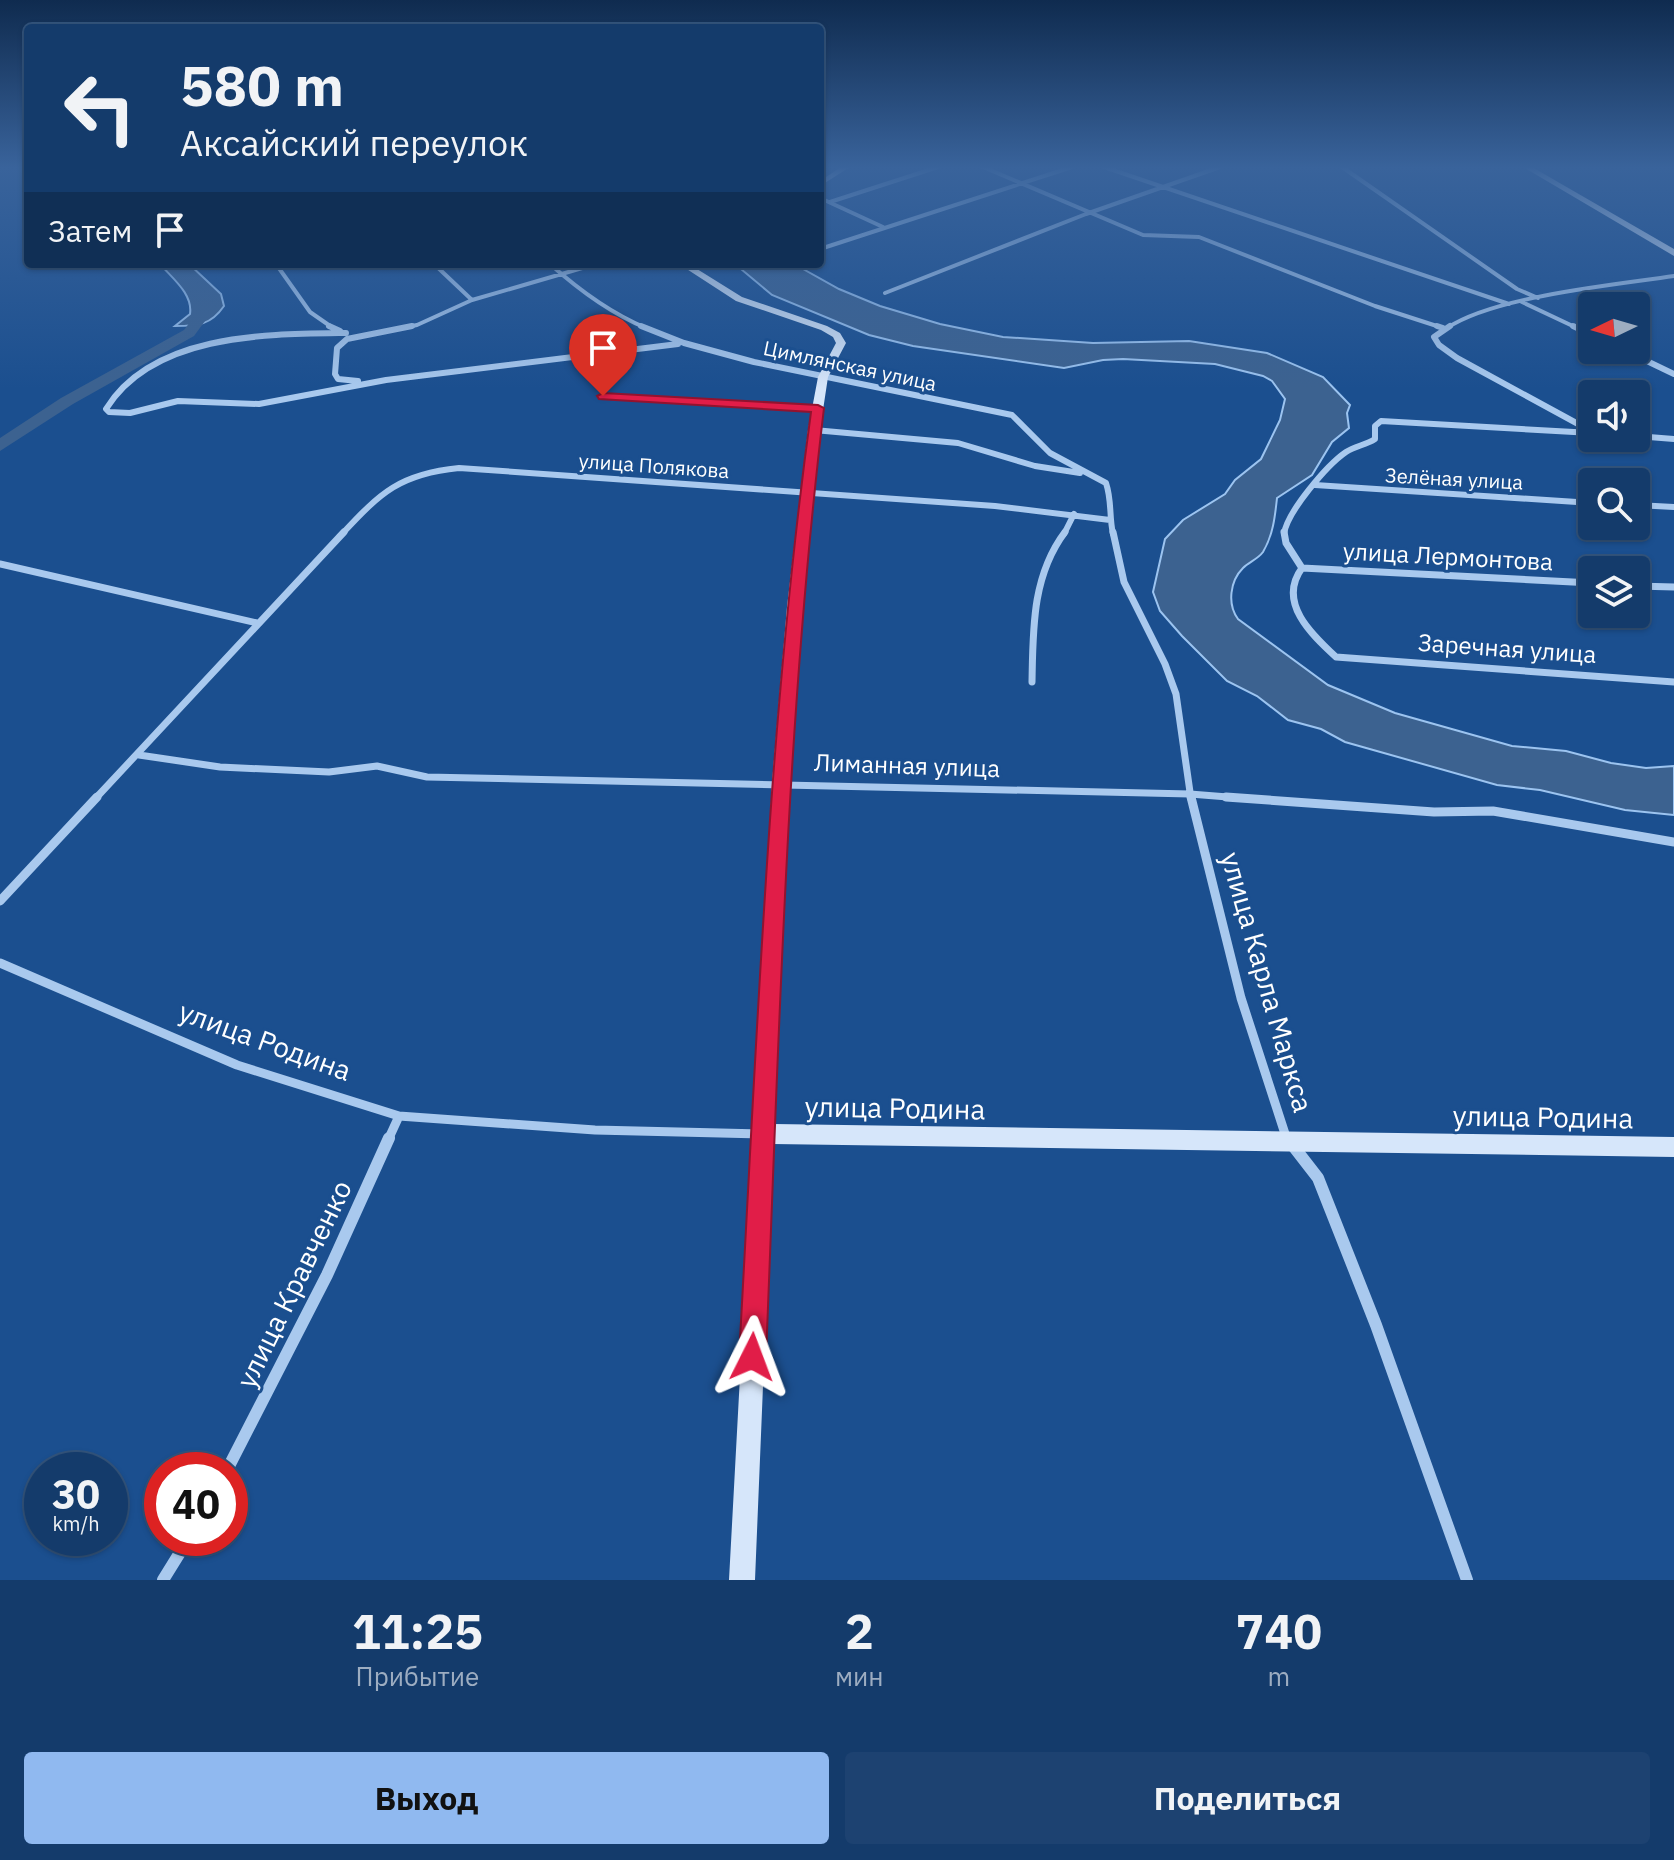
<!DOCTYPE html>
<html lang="ru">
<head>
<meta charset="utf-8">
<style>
	body { margin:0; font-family:"IBM Plex Sans",sans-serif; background:#1d4271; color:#f1f3f6; height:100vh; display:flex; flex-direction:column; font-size:30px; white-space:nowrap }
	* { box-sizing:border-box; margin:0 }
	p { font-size:26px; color:#9dadc1 }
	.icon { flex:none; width:44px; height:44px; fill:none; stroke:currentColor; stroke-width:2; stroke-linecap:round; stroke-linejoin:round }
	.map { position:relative; height:1580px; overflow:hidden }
	.sheet { display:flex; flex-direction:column; background:#143b6b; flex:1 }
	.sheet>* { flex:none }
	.hud { position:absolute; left:24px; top:24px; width:800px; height:244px; border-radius:8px; box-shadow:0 2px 6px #0004,0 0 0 2px #33557e; background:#143b6b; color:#f1f3f6; overflow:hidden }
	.needle { width:52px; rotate:265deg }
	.controls { position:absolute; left:1578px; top:292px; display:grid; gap:16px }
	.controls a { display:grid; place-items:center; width:72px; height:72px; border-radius:8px; background:#143b6b; box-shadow:0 2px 6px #0004,0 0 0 2px #33557e; font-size:40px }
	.speed { position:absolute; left:24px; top:1452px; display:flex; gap:16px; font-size:40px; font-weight:700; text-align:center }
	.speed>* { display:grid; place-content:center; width:104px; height:104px; border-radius:50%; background:#143b6b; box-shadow:0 2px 6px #0004,0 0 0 2px #33557e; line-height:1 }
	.speed small { font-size:20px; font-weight:400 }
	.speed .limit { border:12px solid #d22; background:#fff; color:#111 }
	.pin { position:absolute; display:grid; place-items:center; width:68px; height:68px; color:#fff; margin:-82px -34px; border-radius:50% 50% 50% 0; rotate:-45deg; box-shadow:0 0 8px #0007 }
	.pin .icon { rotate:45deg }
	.me { position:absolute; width:88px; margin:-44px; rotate:3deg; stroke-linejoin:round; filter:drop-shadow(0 0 6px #0008) }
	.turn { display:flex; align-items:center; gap:28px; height:168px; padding:0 24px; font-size:36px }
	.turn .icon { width:104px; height:104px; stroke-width:2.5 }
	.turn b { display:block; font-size:56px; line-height:68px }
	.then { display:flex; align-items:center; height:76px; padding:0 24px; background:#0003; gap:16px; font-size:30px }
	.eta { display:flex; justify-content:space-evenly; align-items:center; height:136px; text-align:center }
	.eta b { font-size:48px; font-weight:700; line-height:56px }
	.button { display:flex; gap:16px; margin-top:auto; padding:16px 24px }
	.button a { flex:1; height:92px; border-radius:8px; background:#90b9f0; color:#111; font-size:32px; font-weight:700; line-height:92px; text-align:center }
	.button a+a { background:#1d4271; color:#f1f3f6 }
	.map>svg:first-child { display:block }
	.water { fill:#3c6290; stroke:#9cc4f0; stroke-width:2 }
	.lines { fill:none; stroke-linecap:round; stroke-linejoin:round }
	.river { fill:#3c6290; fill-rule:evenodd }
	.street-far4 { stroke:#a9c9ee; stroke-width:4 }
	.street-far3 { stroke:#a9c9ee; stroke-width:6 }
	.street-far2 { stroke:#a9c9ee; stroke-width:7 }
	.street-far1 { stroke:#a9c9ee; stroke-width:9 }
	.street { stroke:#a9c9ee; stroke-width:12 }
	.secondary { fill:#d6e6fa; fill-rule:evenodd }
	.route { fill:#e11d48; stroke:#92132f; stroke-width:2 }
	.labels { text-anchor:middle; stroke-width:6; stroke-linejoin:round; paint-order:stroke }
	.far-street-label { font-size:20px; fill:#fff; stroke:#1b4f8f }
	.street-label { font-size:24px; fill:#fff; stroke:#1b4f8f }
	.near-street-label { font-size:28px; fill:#fff; stroke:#1b4f8f }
</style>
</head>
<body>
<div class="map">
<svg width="1674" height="1580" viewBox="0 0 1674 1580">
	<rect width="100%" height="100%" fill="#1b4f8f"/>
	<path class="water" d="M160,264h29l32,30 3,12c-13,19 -26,20 -49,20l15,-12c3,-20 -17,-35 -30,-50z
		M735,264h59l45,25 41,17 60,18 63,13 90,6 96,-2 78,12 56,24 27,28 -3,8 2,15 -17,14 -20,33 -35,23c-2,19 -4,37 -14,54 -5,7 -14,10 -20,16 -13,13 -16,36 -5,51l90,66 67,28 117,33 54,5 45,12 35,5 28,-2v49l-49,-5 -85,-20 -43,-5 -152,-43 -24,-13 -33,-9 -31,-24 -30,-15 -45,-45 -22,-25 -7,-19 12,-53 18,-19 42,-26 10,-14 26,-21 19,-39 5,-21 -13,-18 -9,-5 -48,-12 -92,-5 -20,1 -39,8 -151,-22 -44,-11 -97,-40z"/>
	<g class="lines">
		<path class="river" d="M169,264h14l33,42 -22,30 -121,68 -73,47v-13l61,-40 123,-68 18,-24z"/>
		<path class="street-far4" d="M983,167l160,68 56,2 176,69 68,22
			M1104,167l405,137
			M1342,167l175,122 21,9
			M820,198l63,29
			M830,202l108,-35
			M820,249l252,-82
			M276,264l34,48 23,16
			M434,264l38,36
			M550,264c29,26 60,49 96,64
			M885,293l201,-79 134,-47
			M1522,302l55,26
			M402,328l15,-3 55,-25 124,-36
			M1447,328c48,-32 168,-43 227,-52"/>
		<path class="street-far3" d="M329,326l11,5
			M641,326l43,17 70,19 258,53 38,38 56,30c6,18 3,33 7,51
			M1437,326l6,2
			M1450,326l-16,11 5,8 18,13 134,73
			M1573,326l19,9
			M346,333c-78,1 -193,0 -240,76l3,3 21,1 48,-12 81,3 127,-24 292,-36
			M1624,350l50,24
			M358,381l-20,-2 -3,-5 2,-26 10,-9 65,-13
			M603,396l215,12
			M814,430l144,13 77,23 45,7
			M1636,436l38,3
			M1315,485l277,18
			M1636,505l38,2
			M342,534c39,-42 58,-60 117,-66l536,38 115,14
			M1064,534l10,-20
			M1284,534c3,-22 43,-69 62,-82 9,-6 20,-7 29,-13v-13l6,-5 211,12"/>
		<path class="street-far2" d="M1113,532l11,50 41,82 11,30 15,105
			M1284,532l2,11 16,25c-25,34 9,66 34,89l338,25
			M0,564l257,59
			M1302,568l290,15
			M1636,586l38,1
			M1032,682c1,-53 0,-106 33,-150
			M139,755l81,12 109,5 48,-6 50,11 763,17 63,5
			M95,799l249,-267"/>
		<path class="street-far1" d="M1191,797l50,201 46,142
			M1226,797l208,15 59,-1 181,31
			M0,901l97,-104
			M0,963l237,102 162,51 196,14 167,4
			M388,1140l11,-24"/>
		<path class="street" d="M1287,1138l31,40 58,147 91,255
			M227,1470l100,-195 62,-137
			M163,1580l26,-42"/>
		<path class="secondary" d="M841,167h9l-30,19v-5z
			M1523,167h9l142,82v7z
			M679,264h10l53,33 85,29 13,7 6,10 -18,34 -8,53 -19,177 -13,176 -14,341 900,13v20l-901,-13 -18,436h-26l43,-797 15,-176 21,-177 10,-53 18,-34 -3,-6 -12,-7 -85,-29z"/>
	</g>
	<linearGradient id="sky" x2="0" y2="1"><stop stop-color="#0f2b4f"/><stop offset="0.43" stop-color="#39639b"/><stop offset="1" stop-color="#39639b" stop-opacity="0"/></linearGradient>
	<rect width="1674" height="389" fill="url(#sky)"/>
	<path class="route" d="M603,393l215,12 6,3c-38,315 -45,632 -58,949l-4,9 -10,4 -9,-4 -4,-9c18,-316 29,-632 72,-945l-212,-13 -2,-3z"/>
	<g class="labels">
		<g class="far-street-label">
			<text transform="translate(850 366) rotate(12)" y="7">Цимлянская улица</text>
			<text transform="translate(654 466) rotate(4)" y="7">улица Полякова</text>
			<text transform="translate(1454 479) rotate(3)" y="7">Зелёная улица</text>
		</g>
		<g class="street-label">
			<text transform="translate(1448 557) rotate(3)" y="8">улица Лермонтова</text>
			<text transform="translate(1507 649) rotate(4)" y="8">Заречная улица</text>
			<text transform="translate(907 766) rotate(2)" y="8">Лиманная улица</text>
		</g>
		<g class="near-street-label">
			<text transform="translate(1267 982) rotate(74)" y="10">улица Карла Маркса</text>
			<text transform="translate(265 1041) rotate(20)" y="10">улица Родина</text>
			<text transform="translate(895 1108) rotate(1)" y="10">улица Родина</text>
			<text transform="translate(1543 1117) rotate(1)" y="10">улица Родина</text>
			<text transform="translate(294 1284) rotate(-64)" y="10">улица Кравченко</text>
		</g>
	</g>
</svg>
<div class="controls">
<a><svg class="needle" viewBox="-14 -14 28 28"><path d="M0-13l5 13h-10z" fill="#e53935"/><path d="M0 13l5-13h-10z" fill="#9dadc1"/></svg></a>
<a><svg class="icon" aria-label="sound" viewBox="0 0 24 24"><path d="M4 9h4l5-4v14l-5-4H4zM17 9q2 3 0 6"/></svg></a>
<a><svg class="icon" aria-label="search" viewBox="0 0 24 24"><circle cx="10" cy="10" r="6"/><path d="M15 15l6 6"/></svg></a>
<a><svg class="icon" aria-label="layers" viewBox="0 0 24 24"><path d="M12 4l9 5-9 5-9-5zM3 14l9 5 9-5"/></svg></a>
</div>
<div class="speed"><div>30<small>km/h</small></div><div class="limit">40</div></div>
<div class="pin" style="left:603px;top:396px;background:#d93025"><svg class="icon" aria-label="arrive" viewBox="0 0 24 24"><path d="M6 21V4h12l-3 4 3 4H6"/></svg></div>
<svg class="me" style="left:752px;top:1357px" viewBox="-20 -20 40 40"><path d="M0-17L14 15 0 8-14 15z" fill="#e11d48" stroke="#fff" stroke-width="4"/></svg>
<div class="hud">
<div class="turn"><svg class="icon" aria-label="left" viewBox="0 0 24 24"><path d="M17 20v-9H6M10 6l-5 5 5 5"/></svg><div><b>580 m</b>Аксайский переулок</div></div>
<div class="then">Затем<svg class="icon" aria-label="arrive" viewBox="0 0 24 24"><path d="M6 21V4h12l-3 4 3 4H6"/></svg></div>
</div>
</div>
<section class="sheet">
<div class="eta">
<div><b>11:25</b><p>Прибытие</p></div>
<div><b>2</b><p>мин</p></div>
<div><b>740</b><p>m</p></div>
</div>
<div class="button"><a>Выход</a><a>Поделиться</a></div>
</section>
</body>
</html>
